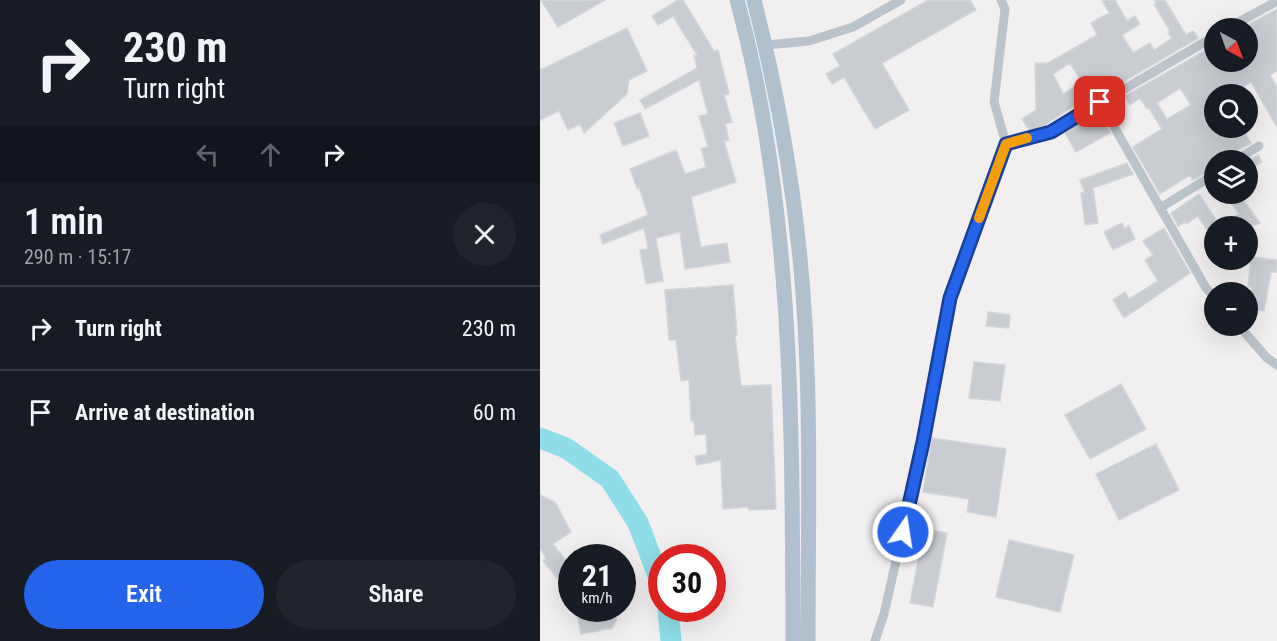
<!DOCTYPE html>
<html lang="en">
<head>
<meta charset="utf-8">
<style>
	body { margin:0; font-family:"Roboto Condensed",sans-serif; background:#20242c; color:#f1f3f6; height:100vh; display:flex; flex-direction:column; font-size:22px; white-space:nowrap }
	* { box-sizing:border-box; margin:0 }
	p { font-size:20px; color:#9ea1a6 }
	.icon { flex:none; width:33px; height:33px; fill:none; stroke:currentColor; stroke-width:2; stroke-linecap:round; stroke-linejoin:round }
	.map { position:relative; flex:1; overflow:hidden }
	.side { display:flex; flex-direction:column; background:#171b24; width:540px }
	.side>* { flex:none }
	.hud { background:#171b24; color:#f1f3f6; overflow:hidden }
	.needle { width:39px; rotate:139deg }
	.buttons { position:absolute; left:664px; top:18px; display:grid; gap:12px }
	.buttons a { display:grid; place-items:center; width:54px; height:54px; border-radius:50%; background:#171b24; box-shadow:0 6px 24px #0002; font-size:30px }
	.speed { position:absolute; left:18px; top:544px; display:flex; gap:12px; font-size:30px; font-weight:700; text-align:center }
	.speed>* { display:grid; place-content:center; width:78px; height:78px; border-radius:50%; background:#171b24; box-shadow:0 6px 24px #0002; line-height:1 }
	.speed small { font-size:15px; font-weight:400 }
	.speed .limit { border:9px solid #d22; background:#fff; color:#111 }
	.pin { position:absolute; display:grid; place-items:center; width:51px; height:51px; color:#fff; margin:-26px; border-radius:12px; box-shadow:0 3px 9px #0006 }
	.me { position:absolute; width:66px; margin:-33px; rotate:13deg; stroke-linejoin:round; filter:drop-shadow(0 0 4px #0008) }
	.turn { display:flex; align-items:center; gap:21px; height:126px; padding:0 24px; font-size:27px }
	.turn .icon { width:78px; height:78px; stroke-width:2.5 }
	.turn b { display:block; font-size:42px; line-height:51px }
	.lanes { display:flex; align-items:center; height:57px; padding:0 24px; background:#0003; justify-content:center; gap:30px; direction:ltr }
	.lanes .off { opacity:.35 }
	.round { display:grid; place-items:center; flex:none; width:63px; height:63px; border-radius:32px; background:#20242c }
	.headline { display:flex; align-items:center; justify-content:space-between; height:102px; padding:0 24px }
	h1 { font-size:36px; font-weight:600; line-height:45px }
	.action { display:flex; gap:12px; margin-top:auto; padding:12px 24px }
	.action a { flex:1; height:69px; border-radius:36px; background:#2563eb; color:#fff; font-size:24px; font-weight:600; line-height:69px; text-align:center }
	.action a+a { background:#20242c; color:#f1f3f6 }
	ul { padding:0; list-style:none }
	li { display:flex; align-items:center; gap:18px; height:84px; padding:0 24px; border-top:2px solid #363941 }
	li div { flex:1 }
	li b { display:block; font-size:22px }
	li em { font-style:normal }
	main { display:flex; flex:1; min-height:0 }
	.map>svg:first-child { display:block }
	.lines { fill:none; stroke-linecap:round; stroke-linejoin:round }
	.river { stroke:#8edde8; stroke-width:21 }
	.building { fill:#c9ccd1; stroke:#d3d6da; stroke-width:1.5; fill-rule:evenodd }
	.minor { stroke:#bbc4cb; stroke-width:9 }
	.primary { stroke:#b0c0cc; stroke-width:15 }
	.route-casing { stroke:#184099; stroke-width:15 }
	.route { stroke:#2563eb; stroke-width:10 }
	.slow { stroke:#f59e0b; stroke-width:10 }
</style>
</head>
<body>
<main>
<section class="side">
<div class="hud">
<div class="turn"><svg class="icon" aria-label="right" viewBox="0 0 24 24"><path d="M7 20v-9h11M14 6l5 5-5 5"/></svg><div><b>230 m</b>Turn right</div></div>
<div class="lanes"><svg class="icon off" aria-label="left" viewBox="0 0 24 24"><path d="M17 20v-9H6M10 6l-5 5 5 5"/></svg><svg class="icon off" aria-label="ahead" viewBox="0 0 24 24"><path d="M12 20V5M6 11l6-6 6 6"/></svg><svg class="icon" aria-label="right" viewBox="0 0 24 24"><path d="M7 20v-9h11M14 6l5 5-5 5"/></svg></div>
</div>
<div class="headline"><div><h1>1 min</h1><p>290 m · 15:17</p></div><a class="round"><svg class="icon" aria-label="close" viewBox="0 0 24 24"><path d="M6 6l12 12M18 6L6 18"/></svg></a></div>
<ul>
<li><svg class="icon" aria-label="right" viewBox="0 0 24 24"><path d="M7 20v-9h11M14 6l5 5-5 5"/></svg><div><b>Turn right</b></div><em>230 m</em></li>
<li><svg class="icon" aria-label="arrive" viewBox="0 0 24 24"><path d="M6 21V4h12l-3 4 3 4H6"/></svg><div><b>Arrive at destination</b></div><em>60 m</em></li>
</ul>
<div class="action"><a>Exit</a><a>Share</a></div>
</section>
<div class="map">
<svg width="737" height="641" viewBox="0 0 737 641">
	<rect width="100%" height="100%" fill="#f1efef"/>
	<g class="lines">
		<path class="river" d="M0,438l26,10 44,31 28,44 24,63
			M128,609l3,32"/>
	</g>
	<path class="building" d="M1,0h64l-47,27z
		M138,0h5l31,51 4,-1 11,44 -5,1 8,27 -7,2 4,16 -5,1 12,41 -45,15 10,50 26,-4 3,19 -45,7 -5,-37 -24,6 7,43 -17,3 -6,-34 8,-1 -4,-21 -41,16 -3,-9 48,-20 -9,-28 -2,1 -7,-19 46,-19 9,24 21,-7 -5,-19 7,-1 -9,-31 9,-2 -9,-34 -54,29 -5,-9 57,-32 -3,-12 3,-1 -24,-39 -15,9 -6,-9z
		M388,0h42l6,10 -94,53 27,47 -34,19 -31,-52 -12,7 -6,-10 14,-8 -7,-12z
		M562,0h13l12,21 8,-5 5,8 -18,11 11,18 17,-10 4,7 18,-12 -4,-5 2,-2 -16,-27 2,-1 -2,-3h11l21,35 7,-4 5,7 -80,47 -1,-1 -41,25 -2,-3 -32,21 -12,4 -8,-12 14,-9 -1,-47h13l49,-28 -6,-12 18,-10zM530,63l12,19 -19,12 -10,-20z
		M737,9v62l-7,4 7,12v40l-26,-45 -20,12h-16v34h27l9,15 -30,17h-6v7l-22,13 -3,-5 -30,19 -27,-47 29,-18 -13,-21 -2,1 -7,-11 -10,7 -5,-9 90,-51v17h33v-37zM640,88l11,17 -24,14 -10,-16z
		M87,28l20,43 -18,9 -2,14 -43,39 -4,-9 -12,6 -9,-19 -19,9v-50z
		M558,112l12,21 -34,19 -11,-19z
		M100,113l9,23 -26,10 -9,-23z
		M718,155l4,7 -14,9v-10z
		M587,163l6,11 -40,14 5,35 -13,2 -4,-32h4l-5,-13z
		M659,194l21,32 19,-12 -14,-20h14l21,29 -7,3h-38v17l-17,-27 -12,8 -1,-2 -7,4 -7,-13z
		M582,223l2,6 5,-3 6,13 -22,11 -9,-18z
		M624,228l26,45 -66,45 -11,-18 12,-8 4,7 29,-18 -13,-21 8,-5 -10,-14z
		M711,257l26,3v12h-6l-7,39 -15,-2 3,-22h-4z
		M193,285l4,50h-2l6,51 30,-1 5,124 -27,1 -1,-3 -25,2 -2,-49 -24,5 -2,-9 12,-2 -1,-20 -11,1 -1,-14h-3l-2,-41 -8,1 -5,-41h-7l-4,-50z
		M448,312l22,3 -1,13 -23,-2z
		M434,362l31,3 -5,36 -31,-3z
		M581,384l25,45 -56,30 -25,-44z
		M392,438l74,11 -10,68 -29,-5 2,-13 -46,-7z
		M616,444l23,46 -60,30 -23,-46z
		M0,495l15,7 16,30 -18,12 18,23 -14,11 -14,-17 3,-3 -6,-10z
		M384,529l23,4 -14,74 -23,-4z
		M469,540l65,15 -14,57 -64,-15z
		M36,609h39l2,10 -5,9 -31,6z"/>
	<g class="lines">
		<path class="minor" d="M688,28l49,-27
			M226,45l43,-4 44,-14 48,-27
			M560,102l106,186 9,10
			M466,144l45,-12 164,-96
			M696,160l23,-14
			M620,208l55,-34
			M699,326l28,32 10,7
			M335,641l9,-27 39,-172 27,-144 56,-154 -12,-42 11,-93 -4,-9"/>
		<path class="primary" d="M197,0c57,209 55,427 56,641
			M214,0c27,106 45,214 51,323 6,105 3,212 3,318"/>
	</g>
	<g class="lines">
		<defs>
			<path id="route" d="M363,532l20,-90 27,-144 56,-154 45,-12 49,-30"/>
		</defs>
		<use href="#route" class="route-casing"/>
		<use href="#route" class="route"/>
		<path class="slow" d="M439,218l27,-74 21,-6"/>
	</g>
</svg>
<div class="buttons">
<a><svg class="needle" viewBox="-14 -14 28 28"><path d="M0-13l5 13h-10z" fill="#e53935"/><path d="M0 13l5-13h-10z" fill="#9ea1a6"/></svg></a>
<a><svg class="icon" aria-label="search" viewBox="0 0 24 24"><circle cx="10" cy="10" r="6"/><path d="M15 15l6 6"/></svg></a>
<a><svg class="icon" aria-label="layers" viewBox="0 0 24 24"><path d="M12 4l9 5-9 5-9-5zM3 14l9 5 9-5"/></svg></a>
<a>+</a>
<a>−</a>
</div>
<div class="speed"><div>21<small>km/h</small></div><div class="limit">30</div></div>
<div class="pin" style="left:560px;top:102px;background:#d93025"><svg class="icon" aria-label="arrive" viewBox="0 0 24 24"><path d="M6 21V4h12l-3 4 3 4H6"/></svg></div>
<svg class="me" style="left:363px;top:532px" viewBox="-20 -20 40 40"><circle r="17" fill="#2563eb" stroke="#fff" stroke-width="3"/><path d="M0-11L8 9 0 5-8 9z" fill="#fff"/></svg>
</div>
</main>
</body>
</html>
